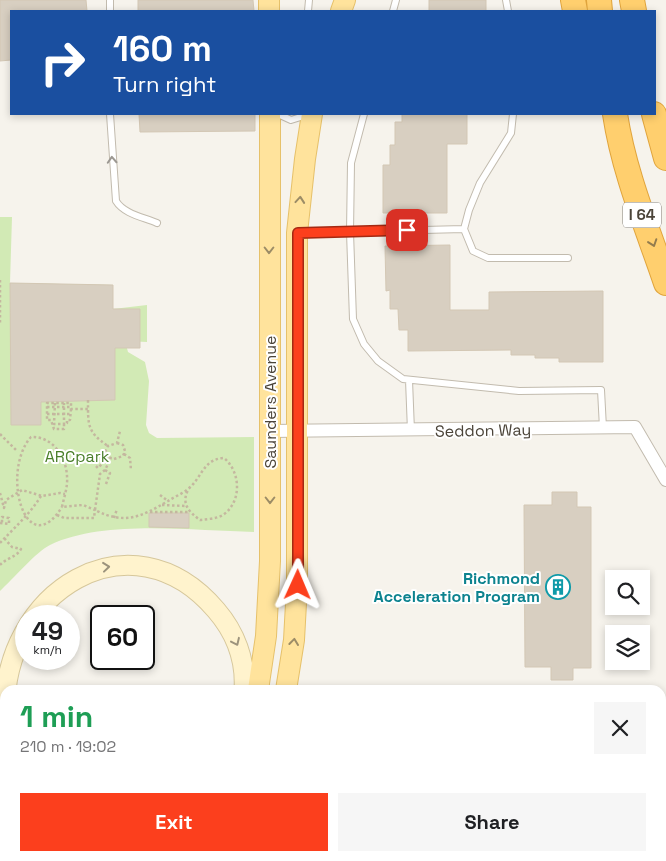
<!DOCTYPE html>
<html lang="en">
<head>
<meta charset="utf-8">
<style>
	body { margin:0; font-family:"Space Grotesk",sans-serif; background:#f6f6f6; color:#202124; height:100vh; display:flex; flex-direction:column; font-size:19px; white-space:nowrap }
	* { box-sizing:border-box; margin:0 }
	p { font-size:16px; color:#757577 }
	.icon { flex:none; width:28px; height:28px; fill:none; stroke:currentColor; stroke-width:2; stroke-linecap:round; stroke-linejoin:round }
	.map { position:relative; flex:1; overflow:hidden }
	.drawer { position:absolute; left:0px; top:685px; width:666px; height:176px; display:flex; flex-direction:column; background:#fff; border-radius:15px 15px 0 0; box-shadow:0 2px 8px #0003 }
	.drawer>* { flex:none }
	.top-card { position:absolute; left:10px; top:10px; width:646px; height:105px; border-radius:0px; box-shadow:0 2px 8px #0003; background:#1a4fa0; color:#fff; overflow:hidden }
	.controls { position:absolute; left:605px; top:570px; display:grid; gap:10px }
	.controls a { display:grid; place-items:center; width:45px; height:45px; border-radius:0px; background:#fff; box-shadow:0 2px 8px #0003; font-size:25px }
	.speed { position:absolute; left:15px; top:605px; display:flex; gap:10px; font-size:25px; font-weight:700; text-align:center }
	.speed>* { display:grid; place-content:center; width:65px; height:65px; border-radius:50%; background:#fff; box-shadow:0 2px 8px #0003; line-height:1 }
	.speed small { font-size:12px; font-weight:400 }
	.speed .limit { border:2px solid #111; border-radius:8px; background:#fff; color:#111 }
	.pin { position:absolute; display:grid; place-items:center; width:42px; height:42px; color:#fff; margin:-21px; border-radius:10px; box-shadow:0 2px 8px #0006 }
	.me { position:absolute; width:55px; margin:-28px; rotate:1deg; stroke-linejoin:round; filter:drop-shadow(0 0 4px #0008) }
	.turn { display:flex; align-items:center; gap:18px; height:105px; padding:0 20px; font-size:22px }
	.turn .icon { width:65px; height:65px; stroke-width:2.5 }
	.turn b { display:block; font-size:35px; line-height:42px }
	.round { display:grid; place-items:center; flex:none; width:52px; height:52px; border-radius:0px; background:#f6f6f6 }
	.head { display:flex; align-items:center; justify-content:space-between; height:85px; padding:0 20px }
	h1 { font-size:30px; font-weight:700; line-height:38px; color:#1e9e55 }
	.cta { display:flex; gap:10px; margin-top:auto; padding:10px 20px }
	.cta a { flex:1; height:58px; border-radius:0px; background:#fc3f1d; color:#fff; font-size:20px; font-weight:700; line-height:58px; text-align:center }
	.cta a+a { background:#f6f6f6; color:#202124 }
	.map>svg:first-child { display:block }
	.green { fill:#d2eab5 }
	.building { fill:#d8cfc1; stroke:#d3c7b4 }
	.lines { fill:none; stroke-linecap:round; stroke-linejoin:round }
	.lane-casing { stroke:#c2bbae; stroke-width:8 }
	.street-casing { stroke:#c2bbae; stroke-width:14 }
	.secondary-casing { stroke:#d6c79b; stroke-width:21 }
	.primary-casing { stroke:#e6c16a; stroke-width:22 }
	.highway-casing { stroke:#e0a43c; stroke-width:26 }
	.path { stroke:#c4b79f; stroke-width:2.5; stroke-dasharray:2.5 2.5; stroke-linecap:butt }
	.lane { stroke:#fff; stroke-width:6 }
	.street { stroke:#fff; stroke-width:12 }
	.secondary { stroke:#fff3cd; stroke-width:19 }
	.primary { stroke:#ffe39c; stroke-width:20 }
	.highway { stroke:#ffcf6e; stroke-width:24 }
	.oneway { stroke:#9c9892 }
	.oneway2 { stroke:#9c8c66 }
	.oneway3 { stroke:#937c4e }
	.oneway4 { stroke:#9c937c }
	.route-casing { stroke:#a42913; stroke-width:12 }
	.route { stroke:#fc3f1d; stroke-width:9 }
	.labels { text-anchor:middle; stroke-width:4; stroke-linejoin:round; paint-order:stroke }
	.shield { fill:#fff; stroke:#817c74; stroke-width:1 }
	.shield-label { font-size:15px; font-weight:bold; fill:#4b4439 }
	.street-label { font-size:16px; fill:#4b4439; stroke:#fff }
	.park-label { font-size:16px; fill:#4a7f2a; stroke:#fff }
	.culture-label { font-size:16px; font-weight:bold; fill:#0d838f; stroke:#fff; text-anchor:end }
</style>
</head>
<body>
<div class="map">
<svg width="666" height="861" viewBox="0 0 666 861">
	<rect width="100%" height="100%" fill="#f6f3ec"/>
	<path class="green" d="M0,217h12l-2,66 103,2v24l34,-4v37l-22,-1 3,11 17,10 4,19 -3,44 3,8 8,5 97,-1v95c-61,-1 -149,-13 -204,13 -13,6 -38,35 -50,46z
		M661,849h5v12h-107v-5h102z"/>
	<path class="building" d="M0,0h86l1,11h-76v49l-11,1z
		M138,0h115l1,11h-116z
		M429,0h57v11h-57z
		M139,114h116v17l-115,1z
		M402,114h65v30h-20v69h-64v-48h7v-20h5v-23h7z
		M450,245v65h39v-18l114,-1v71h-44v-4h-24v-3h-24v-5l-103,1v-21h-9l-1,-21h-8v-19l-4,1 -1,-45z
		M10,283l103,2v24h27v39h-25v52l-74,2v23h-30z
		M552,492h25v15h14v161h-18v12h-22v-13h-26l-1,-162h28z
		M149,513h40v15l-40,-1z"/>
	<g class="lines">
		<defs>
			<path id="lane" d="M110,0v11
				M506,0l2,11
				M308,11l1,-11
				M393,11l3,-11
				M110,114l6,87c8,13 27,16 41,22
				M278,114l13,6 16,-5
				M364,114l-13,49 -1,69 3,87 11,25 14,17 25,18 116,12 82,-1 2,38
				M464,229l9,22 15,7h80
				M300,233l164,-4 5,-19 11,-27 31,-50 2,-19
				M409,380l2,51"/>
			<path id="street" d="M270,431l365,-4 31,53"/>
			<path id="secondary" d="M5,717c-5,-127 127,-206 211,-107 19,22 30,50 28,80
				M74,856l4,5"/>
			<path id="primary" d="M269,0v11
				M341,11l4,-11
				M258,690l8,-54 4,-75v-447
				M286,690l8,-50 3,-55v-352l8,-74 7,-45
				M193,861l3,-5
				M229,861l2,-5"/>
			<path id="highway" d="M573,0l2,11
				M599,0l1,11
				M632,0l2,11
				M615,114c9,59 32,113 51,169
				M654,114l12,44"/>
		</defs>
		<use href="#lane" class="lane-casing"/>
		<use href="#street" class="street-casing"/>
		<use href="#secondary" class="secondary-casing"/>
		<use href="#primary" class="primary-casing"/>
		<use href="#highway" class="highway-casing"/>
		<path class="path" d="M0,280v43
			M88,400c0,25 -1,32 20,46
			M55,403l-1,21h10v-21
			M47,407h24
			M71,409l-1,11h-3v3l-3,1v5h-10l-3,-9h-4v-17h24v6h17
			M47,414h24
			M0,434l16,16
			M117,443l6,2 2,6 -2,5 -9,3 -6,-2 -3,-5 3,-6 9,-3 3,-12
			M124,454l6,4 1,12
			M96,466l2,2 10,-11
			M105,470l-5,4 -5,36c30,15 46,7 73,-9 6,-4 14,-7 20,-12 14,-11 15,-30 36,-31 17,14 18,44 -1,57 -7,4 -16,4 -23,5 -11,-8 -19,-16 -12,-30
			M106,484l4,-11 -5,-3 6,-12
			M0,493l4,15 2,-8 16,-10 20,6 18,-3 5,1
			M160,495l8,6
			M162,505l24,1
			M150,512h39
			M57,515l7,3h30l1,-8 -12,-5 -21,2c2,-10 6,-20 5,-31 -1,-20 -15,-40 -36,-39 -31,35 -5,127 31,70
			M114,518l3,-9
			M0,523l9,1v-6l-7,-1v6
			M0,543c14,-15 30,-29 41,-47
			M0,565c6,-7 17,-8 21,-16l-9,-2 -8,-9"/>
		<use href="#lane" class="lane"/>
		<use href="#street" class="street"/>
		<use href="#secondary" class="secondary"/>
		<use href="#primary" class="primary"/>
		<use href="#highway" class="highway"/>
	</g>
	<defs><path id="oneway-chevron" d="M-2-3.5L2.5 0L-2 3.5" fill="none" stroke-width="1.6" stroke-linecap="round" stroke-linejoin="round" transform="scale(1.25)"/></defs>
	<use class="oneway" href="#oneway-chevron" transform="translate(112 160) rotate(-93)"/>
	<g class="oneway2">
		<use href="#oneway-chevron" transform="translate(300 200) rotate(-85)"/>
		<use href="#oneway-chevron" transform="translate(269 250) rotate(90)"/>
		<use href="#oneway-chevron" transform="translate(270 500) rotate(90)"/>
		<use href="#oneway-chevron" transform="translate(294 642) rotate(-83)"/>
	</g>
	<use class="oneway3" href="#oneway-chevron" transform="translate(653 243) rotate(71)"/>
	<g class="oneway4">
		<use href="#oneway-chevron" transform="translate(106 567) rotate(-6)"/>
		<use href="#oneway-chevron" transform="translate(236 642) rotate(65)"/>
	</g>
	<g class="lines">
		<defs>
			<path id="route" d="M298,585v-352l109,-3"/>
		</defs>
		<use href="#route" class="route-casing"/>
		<use href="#route" class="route"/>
	</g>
	<defs>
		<symbol id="building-ring" viewBox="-11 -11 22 22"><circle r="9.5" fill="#fff" stroke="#0f9aa8" stroke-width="1.5"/><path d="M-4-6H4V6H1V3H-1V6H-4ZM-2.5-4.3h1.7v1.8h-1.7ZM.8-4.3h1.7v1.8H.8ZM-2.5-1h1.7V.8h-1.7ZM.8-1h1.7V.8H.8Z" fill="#0f9aa8"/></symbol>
	</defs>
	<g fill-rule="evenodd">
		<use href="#building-ring" x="544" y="573" width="28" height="28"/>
	</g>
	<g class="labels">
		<rect class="shield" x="623" y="202.5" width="38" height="25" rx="4"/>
		<g class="shield-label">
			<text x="642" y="220">I 64</text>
		</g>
		<g class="street-label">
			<text transform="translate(270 402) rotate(-90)" y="6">Saunders Avenue</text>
			<text transform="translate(483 430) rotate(-1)" y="6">Seddon Way</text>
		</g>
		<g class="park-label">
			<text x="77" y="462">ARCpark</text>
		</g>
		<g class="culture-label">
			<text x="540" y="584">Richmond<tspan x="540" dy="18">Acceleration Program</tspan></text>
		</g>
	</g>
</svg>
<div class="controls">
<a><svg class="icon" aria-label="search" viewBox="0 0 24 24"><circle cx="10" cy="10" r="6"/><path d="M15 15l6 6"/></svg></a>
<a><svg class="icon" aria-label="layers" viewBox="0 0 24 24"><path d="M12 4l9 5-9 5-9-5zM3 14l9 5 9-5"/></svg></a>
</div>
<div class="speed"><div>49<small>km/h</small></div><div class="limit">60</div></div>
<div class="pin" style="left:407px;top:230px;background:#d93025"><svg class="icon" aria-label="arrive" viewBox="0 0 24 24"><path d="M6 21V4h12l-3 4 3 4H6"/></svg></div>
<svg class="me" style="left:298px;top:585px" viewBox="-20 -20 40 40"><path d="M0-17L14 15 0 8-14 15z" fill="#fc3f1d" stroke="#fff" stroke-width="4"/></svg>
<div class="top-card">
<div class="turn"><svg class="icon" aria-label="right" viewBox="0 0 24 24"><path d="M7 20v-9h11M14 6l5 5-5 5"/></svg><div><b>160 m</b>Turn right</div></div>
</div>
<section class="drawer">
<div class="head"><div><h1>1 min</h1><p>210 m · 19:02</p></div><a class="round"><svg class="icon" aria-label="close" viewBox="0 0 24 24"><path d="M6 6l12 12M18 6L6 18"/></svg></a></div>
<div class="cta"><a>Exit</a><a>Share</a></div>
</section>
</div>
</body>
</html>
